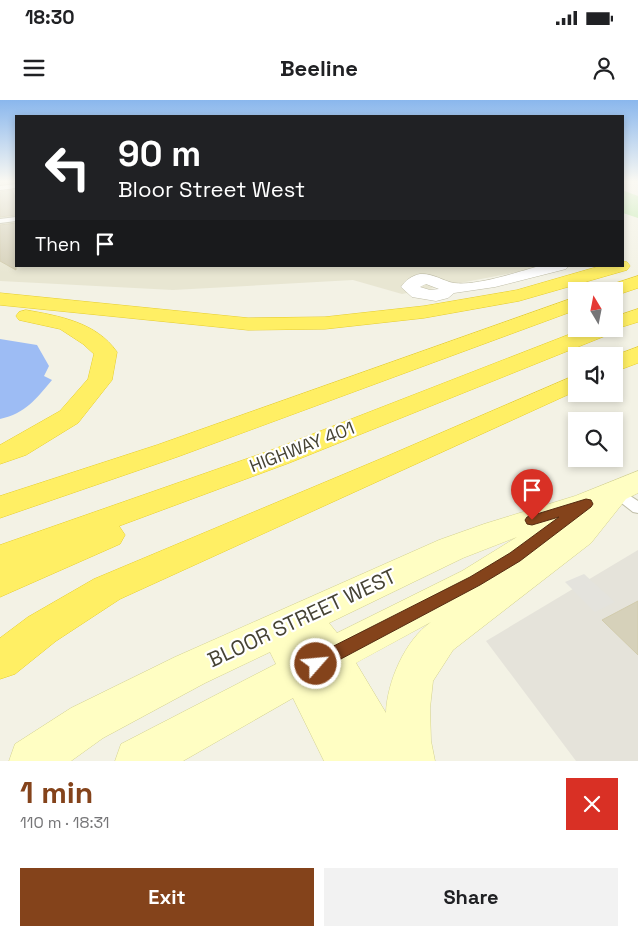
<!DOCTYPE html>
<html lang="en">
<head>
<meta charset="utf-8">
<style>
	body { margin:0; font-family:"Space Grotesk",sans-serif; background:#f2f2f2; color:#202124; height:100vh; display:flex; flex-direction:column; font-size:19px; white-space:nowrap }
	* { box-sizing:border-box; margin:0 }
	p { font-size:16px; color:#757577 }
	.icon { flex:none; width:28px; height:28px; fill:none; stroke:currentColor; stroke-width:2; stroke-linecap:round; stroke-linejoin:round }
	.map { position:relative; height:661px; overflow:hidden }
	.details { display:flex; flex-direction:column; background:#fff; flex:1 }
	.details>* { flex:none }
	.guide { position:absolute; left:15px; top:15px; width:609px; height:152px; border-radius:0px; box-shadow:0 2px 8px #0003; background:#202124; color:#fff; overflow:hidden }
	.needle { width:32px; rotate:350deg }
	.tools { position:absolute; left:568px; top:182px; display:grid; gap:10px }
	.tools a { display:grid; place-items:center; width:55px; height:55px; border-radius:0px; background:#fff; box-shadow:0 2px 8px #0003; font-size:25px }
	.pin { position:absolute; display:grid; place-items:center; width:42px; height:42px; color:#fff; margin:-51px -21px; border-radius:50% 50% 50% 0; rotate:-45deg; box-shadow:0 0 5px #0007 }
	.pin .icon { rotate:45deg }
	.me { position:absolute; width:55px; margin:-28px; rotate:63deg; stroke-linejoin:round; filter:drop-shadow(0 0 4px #0008) }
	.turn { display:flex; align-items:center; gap:18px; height:105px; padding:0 20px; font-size:22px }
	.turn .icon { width:65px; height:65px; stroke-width:2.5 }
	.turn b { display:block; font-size:35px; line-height:42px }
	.then { display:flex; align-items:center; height:48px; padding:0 20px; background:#0003; gap:10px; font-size:19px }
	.round { display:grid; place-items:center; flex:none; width:52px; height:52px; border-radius:0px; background:#f2f2f2 }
	.overview { display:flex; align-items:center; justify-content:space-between; height:85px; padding:0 20px }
	h1 { font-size:30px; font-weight:800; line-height:38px; color:#84431b }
	.action { display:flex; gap:10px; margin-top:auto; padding:10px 20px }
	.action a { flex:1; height:58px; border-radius:0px; background:#84431b; color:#fff; font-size:20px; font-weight:800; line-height:58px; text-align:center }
	.action a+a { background:#f2f2f2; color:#202124 }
	.status { display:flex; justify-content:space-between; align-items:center; height:35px; padding:0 25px; background:#fff; direction:ltr }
	.status svg { height:14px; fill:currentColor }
	header { display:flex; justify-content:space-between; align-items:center; height:65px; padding:0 20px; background:#fff; font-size:22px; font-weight:800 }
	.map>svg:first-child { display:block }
	.residential { fill:#e8e6d2 }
	.industrial { fill:#e5e3da }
	.green { fill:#bfeaab }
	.parking { fill:#e4e3dd }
	.water { fill:#9dbcf4 }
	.building { fill:#d6d1ba; stroke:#d1cbac }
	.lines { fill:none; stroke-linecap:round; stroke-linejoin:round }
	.service-casing { stroke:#bfbda7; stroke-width:2 }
	.minor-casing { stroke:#bfbda7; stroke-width:1 }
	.secondary-casing { stroke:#d3d190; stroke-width:1 }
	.motorway-casing { stroke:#e6cd2c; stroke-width:1 }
	.service { fill:#fff; fill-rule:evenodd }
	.minor { fill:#fff; fill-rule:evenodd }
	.secondary { fill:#fffec3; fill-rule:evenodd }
	.motorway { fill:#ffef64; fill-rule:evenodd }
	.route { fill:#84431b; stroke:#562c12 }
	.labels { text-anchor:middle; stroke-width:4.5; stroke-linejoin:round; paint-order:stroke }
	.street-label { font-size:18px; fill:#464334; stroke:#fff }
	.near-street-label { font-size:21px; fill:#464334; stroke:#fff }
</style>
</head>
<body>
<div class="status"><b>18:30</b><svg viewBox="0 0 49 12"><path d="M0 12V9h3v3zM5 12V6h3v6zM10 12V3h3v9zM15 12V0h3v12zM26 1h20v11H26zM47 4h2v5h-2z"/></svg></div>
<header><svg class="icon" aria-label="menu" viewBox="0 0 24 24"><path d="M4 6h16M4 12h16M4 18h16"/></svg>Beeline<svg class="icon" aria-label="person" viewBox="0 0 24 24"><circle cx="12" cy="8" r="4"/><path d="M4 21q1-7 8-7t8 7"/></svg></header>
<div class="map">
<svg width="638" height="661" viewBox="0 0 638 661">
	<rect width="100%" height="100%" fill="#f3f2e5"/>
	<path class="residential" d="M0,81h16v85h533l-147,28 -49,-14 -180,10 -173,-9z"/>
	<path class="industrial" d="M638,450v211h-62l-90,-120z"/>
	<path class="green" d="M622,90l16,6v22l-15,-5z"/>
	<path class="parking" d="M584,474l31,28 -20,10 -30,-30z"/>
	<path class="water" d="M0,239l37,6 12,21 -5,10 8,4c-17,20 -26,33 -52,39z"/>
	<path class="building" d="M12,90l4,10v15l-16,2v-25z
		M16,123v47l-16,-9v-36z
		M638,501v54l-36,-35z"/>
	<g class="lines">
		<defs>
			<path id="service" d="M16,84v4l-16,2v-4z
				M16,117v4l-16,2v-4z
				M615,386l23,15v12l-5,-1 -23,-18 -2,-3 2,-3z"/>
			<path id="minor" d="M539,166h29l-2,3 -71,18 -41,6 -6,5 -12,3 -24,-4 -11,-10c5,-7 10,-11 19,-13 13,-1 23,7 34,9 22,3 64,-11 85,-17zM426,184l13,5 -9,1 -10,-3z"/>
			<path id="secondary" d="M638,371v22l-12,6 -35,44 -138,107 -20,31 -3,27 1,33 4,20h-111l-31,-63 -110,63h-68l6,-17 155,-80 -6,-12 -65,31 -102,55 -32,23h-62l6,-17 56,-36 104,-51 264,-117 45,-16 91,-28zM517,437l-55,34 -125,62 -8,-10 134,-65zM431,522c-26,18 -44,60 -45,91l-30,-50z"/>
			<path id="motorway" d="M622,161l5,1 3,4 -3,4 -108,31 -95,17 -99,11 -77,1 -248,-25v-12l248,25 77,-1 99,-11 93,-16 83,-24h22z
				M638,176v12l-24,8v-5h-13l3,-4z
				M576,197v13l-399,147 -177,61v-22l157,-51z
				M638,209v13l-26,8 -2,4 -321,129 -170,63 6,9 -5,9 -120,53v-52l269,-94 314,-122h31v-12z
				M26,210c33,6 70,12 91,42l-5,28 -34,43 -52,32 -26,9v-19l60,-34 28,-32 6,-25 -11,-10 -23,-15 -41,-9 -3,-4 3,-4z
				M638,247v16l-24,9v-16z
				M576,275v16l-456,208 -64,42 -41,33 -15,5v-41l28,-21 66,-38 291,-122z"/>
		</defs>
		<use href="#service" class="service-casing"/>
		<use href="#minor" class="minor-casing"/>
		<use href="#secondary" class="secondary-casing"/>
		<use href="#motorway" class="motorway-casing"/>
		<use href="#service" class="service"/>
		<use href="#minor" class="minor"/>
		<use href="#secondary" class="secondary"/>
		<use href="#motorway" class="motorway"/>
	</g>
	<linearGradient id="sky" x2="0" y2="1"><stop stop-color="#8ab7ed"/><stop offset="0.47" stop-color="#faf9f3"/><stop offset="1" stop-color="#faf9f3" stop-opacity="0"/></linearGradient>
	<rect width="638" height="173" fill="url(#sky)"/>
	<path class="route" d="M586,399l5,1 2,4 -2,3 -71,54 -40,24 -158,84 -6,2 -6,-2 -3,-5 3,-6 160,-81 40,-24 49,-36 -27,8 -5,-1 -2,-4 2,-3z"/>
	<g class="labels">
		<g class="street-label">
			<text transform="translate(302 347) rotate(-21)" y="6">HIGHWAY 401</text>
		</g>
		<g class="near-street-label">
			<text transform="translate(302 518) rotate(-25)" y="7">BLOOR STREET WEST</text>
		</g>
	</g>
</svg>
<div class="tools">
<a><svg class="needle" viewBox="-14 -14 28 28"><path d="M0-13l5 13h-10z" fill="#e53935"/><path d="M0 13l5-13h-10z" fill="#757577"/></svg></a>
<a><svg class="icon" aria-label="sound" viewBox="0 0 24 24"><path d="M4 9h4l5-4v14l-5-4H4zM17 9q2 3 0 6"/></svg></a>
<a><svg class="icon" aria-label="search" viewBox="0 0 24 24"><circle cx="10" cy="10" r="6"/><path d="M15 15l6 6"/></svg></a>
</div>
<div class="pin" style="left:532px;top:420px;background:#d93025"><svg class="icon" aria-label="arrive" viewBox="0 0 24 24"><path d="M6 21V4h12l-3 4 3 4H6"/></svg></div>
<svg class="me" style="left:316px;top:564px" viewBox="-20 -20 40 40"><circle r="17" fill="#84431b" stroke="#fff" stroke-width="3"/><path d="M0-11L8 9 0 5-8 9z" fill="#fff"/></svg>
<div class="guide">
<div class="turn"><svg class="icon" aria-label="left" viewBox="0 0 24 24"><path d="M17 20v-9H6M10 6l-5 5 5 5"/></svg><div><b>90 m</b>Bloor Street West</div></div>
<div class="then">Then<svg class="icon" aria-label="arrive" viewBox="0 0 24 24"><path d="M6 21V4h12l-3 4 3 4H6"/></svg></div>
</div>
</div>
<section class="details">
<div class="overview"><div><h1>1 min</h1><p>110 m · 18:31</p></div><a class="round" style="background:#d93025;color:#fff"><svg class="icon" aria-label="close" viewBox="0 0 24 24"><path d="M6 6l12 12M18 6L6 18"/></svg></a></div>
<div class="action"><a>Exit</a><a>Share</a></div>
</section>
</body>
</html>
